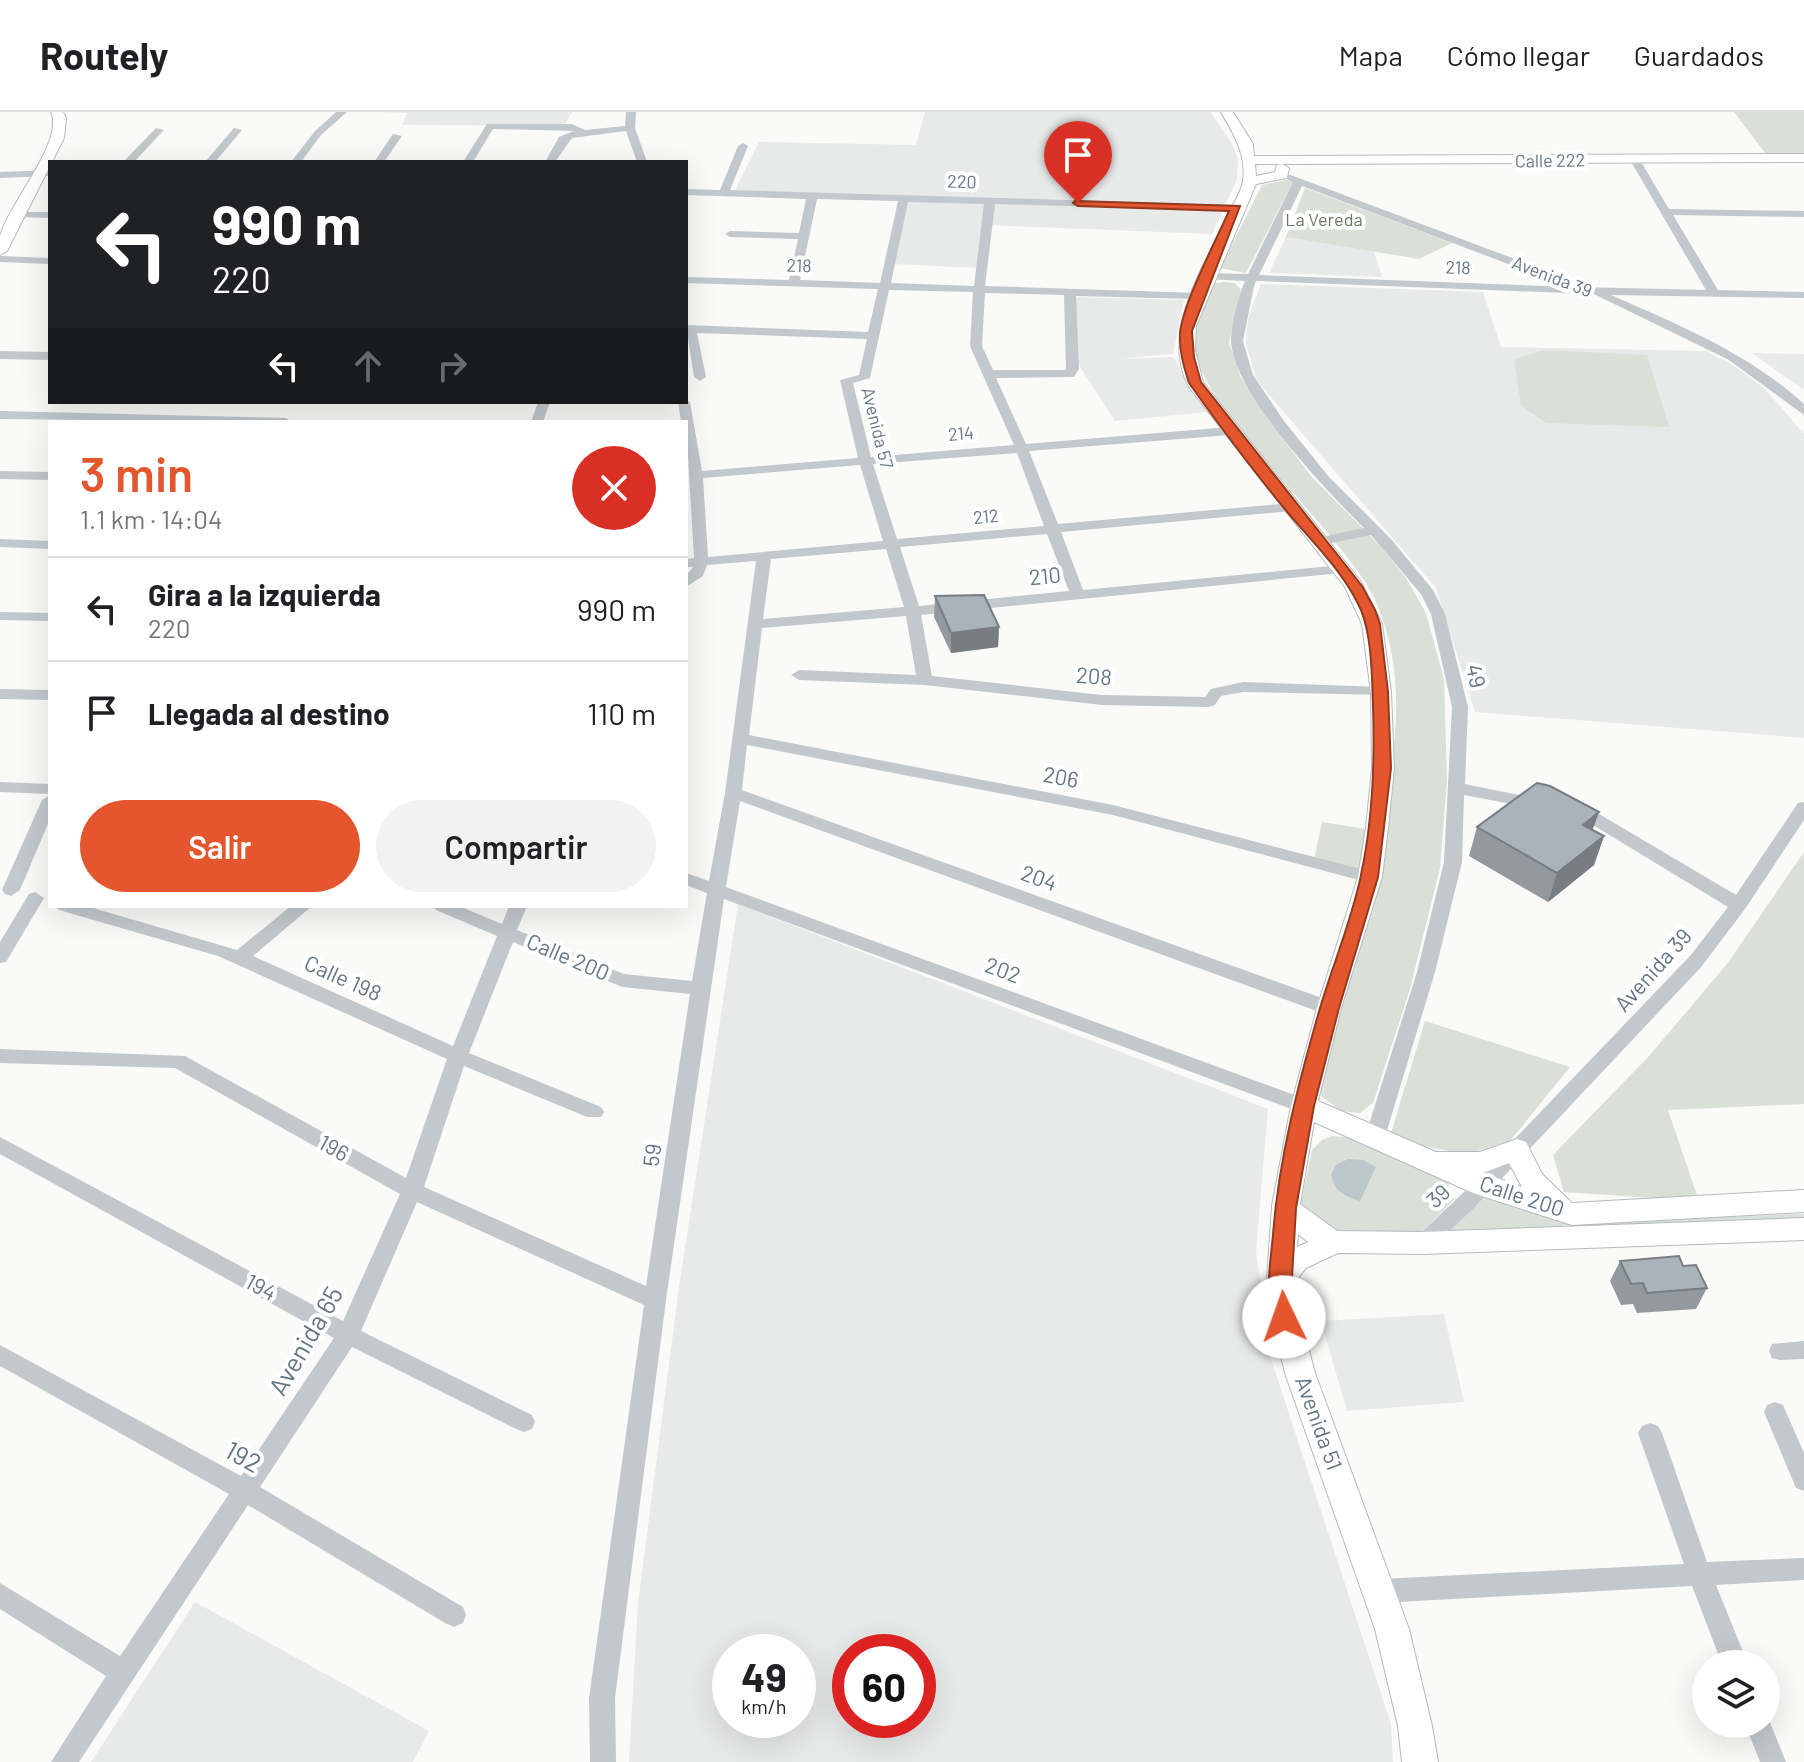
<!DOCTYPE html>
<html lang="es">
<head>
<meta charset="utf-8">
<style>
	body { margin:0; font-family:Barlow,sans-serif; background:#f2f2f2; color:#202124; height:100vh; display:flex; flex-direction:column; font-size:30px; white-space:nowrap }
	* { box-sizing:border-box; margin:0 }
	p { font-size:26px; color:#757577 }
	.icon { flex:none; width:44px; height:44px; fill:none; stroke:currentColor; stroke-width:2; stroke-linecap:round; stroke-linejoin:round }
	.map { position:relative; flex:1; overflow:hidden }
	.sheet { position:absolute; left:48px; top:308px; width:640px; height:488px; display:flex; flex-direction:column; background:#fff; border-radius:0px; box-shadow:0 8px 32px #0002 }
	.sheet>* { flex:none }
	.guide { position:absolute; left:48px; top:48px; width:640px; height:244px; border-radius:0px; box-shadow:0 8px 32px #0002; background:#202124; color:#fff; overflow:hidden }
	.tools { position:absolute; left:1692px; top:1538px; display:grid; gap:16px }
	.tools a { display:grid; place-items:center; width:88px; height:88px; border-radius:50%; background:#fff; box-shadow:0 8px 32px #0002; font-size:40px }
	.speed { position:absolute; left:712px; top:1522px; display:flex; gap:16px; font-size:40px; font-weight:700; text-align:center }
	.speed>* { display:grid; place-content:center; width:104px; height:104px; border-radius:50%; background:#fff; box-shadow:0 8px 32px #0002; line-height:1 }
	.speed small { font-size:20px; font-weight:400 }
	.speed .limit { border:12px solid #d22; background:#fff; color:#111 }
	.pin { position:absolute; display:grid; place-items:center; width:68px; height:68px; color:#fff; margin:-82px -34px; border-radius:50% 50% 50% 0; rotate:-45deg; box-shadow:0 0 8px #0007 }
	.pin .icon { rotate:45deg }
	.me { position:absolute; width:88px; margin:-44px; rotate:357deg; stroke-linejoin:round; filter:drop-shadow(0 0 6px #0008) }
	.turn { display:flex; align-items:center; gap:28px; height:168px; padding:0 32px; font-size:36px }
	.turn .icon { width:104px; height:104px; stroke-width:2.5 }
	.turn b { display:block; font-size:56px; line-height:68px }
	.lanes { display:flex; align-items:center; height:76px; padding:0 32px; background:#0003; justify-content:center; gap:40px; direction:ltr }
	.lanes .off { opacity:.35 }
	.round { display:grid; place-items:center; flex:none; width:84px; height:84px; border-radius:42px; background:#f2f2f2 }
	.overview { display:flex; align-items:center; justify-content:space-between; height:136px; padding:0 32px }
	h1 { font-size:48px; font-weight:600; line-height:60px; color:#e4572e }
	.action { display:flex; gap:16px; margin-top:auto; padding:16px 32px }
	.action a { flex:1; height:92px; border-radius:48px; background:#e4572e; color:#fff; font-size:32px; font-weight:600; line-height:92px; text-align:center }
	.action a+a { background:#f2f2f2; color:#202124 }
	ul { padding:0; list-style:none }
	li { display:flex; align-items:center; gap:24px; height:104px; padding:0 32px; border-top:2px solid #e0e0e0 }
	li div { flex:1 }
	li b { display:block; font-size:30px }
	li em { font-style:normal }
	header { display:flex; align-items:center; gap:48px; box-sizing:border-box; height:112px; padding:0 40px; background:#fff; border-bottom:2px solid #e0e0e0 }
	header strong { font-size:38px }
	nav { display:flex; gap:44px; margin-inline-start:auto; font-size:28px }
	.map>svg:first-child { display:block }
	.built { fill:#e8e9e9; fill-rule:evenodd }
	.green { fill:#dadfd7 }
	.water { fill:#bbc7cb }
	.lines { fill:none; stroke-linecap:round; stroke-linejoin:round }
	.major-casing { stroke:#b5babe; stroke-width:2 }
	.minor { fill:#c3c8cc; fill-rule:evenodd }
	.major { fill:#fff; fill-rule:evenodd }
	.wall { fill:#929a9f }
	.shaded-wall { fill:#777d82 }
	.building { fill:#aab3b9; stroke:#777d82; stroke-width:2 }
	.route { fill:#e4572e; stroke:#94391e; stroke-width:2 }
	.labels { text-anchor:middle; stroke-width:8; stroke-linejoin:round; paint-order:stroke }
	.far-street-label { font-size:18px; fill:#657683; stroke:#fff }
	.far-park-label { font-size:18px; fill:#687a64; stroke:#fff }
	.street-label { font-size:22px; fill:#657683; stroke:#fff }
	.near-street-label { font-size:26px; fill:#657683; stroke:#fff }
</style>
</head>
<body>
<header>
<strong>Routely</strong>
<nav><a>Mapa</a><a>Cómo llegar</a><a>Guardados</a></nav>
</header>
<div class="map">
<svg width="1804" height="1650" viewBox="0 0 1804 1650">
	<rect width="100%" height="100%" fill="#fafaf8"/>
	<path class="built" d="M381,0h191l-8,14 -162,-1 5,-12z
		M925,0h285l21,30 7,18 -1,19 -25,55 -226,-9 -6,43 -86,-4 13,-68 -173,-4 25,-50 157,3z
		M1286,125l88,14 8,26 -113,-4z
		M1261,172l222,8 18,55 205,4 27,14 31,23 40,46v304l-329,-26 -39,-124 -179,-207 -11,-37 2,-26z
		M1073,185l111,3 -11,54 -56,5 56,-2 35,55 -93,9 -38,-59z
		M1752,241l52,1v36z
		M738,792l530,205 -12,142 15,108 120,365 2,38h-764l9,-159 41,-316zM730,1540h68v68h-68zM850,1540h68v68h-68z
		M1444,1202l20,88 -117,9 -26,-90z
		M195,1490l234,129 -16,31h-322z"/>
	<path class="green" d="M1734,0h70v42h-38z
		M1288,68l5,2 -47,91 -26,-5 42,-83z
		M1305,76l147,55 -33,16 -133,-22z
		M1224,170l10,1 7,6 -12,53 11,34 29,45 42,55 71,72 24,30 20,35 18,66 3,101 -7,88 -30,121 -37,114 -13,10 -19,-2 -20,-15 -2,-14c15,-61 29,-122 43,-183 23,-95 56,-201 14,-297 -29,-68 -189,-201 -182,-266 2,-17 11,-36 18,-52z
		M1544,238l103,5 22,72 -123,-4 -25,-18 -7,-46z
		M1322,710l50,8 -11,40 -47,-10z
		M1804,740v252l-136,6 31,91 -135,-9 -11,-37 96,-99 78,-92z
		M1425,909l145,46 -60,74 -33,10h-28l-33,-6 -25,-12z
		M1333,1024l20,2 93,40 8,22 -32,31 -78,8 -38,-25 -5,-12 11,-52 10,-10z
		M1485,1085l77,25 242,-8v4l-362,18z"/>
	<path class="water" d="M1348,1047l15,1 13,7 -16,34c-16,-5 -25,-9 -29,-26l5,-10z"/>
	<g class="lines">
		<defs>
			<path id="major" d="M51,0h12l3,6 -2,20 -57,113 -7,4c0,-5 0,-13 0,-18 7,-31 65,-96 51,-125z
				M1221,0h12l20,32 1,12 550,-2v8l-522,2 7,4 -2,10 -31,6 -60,142 -1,24 8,32 158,200 21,42 9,68 3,76 -6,60 -6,49 -41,131 -23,93 118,51h44l37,-13 9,3 16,32 30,29 232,-13v22l-232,13 -99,-32 -159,-71 -14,82 37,27 86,1 381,-14v22l-381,14 -85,-1 -32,15 -11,14 -1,13 21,78 94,256 23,97 6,36h-36l-4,-36 -23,-97 -90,-256 -19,-78 6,-89 19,-100 26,-98 41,-131 8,-49 6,-60 -1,-76 -9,-68 -17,-37 -156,-200c-30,-56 17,-122 39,-173 5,-10 14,-23 15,-34 4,-25 -10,-47 -22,-68zM1255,52h27l-5,1 -2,7 -19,4zM1509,1051l13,24 -39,-14zM1298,1122l10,8 -11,5z"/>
		</defs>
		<use href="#major" class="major-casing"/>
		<path class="minor" d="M336,0h11l-26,23 -20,27h-10l24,-31z
			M626,0h10l-1,16 12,34h-10l-11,-31 -54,7 -17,24h-10l14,-25 15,-6 -81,-2 -20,33h-10l24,-38h85l13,6 40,-4z
			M156,16l8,2 -30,32h-11z
			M234,16l8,2 -27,32h-10z
			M393,22l9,2 -18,26h-10z
			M743,31l5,3 -18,44 506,15 5,3 -5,3 -241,-7 -10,82 213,7 6,3 -6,3 -122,-3 3,73 -5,8 -78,1 30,66 204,-17 6,4 -6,4 -201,16 29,73 233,-21 7,4 -7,4 -230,21 22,58 258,-25 7,4 -7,4 -420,42 11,61 170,19 103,2 6,-8 32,-7 138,5 5,2 3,3 -3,3 -143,-3 -22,4 -6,9 -6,2 -107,-2 -177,-20 -126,-5 -8,-5 8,-5 117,5 -10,-59 -144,12 -13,107 364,70 263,68 3,4 -3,4 -6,2 -257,-68 -366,-70 -5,45 594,213 2,5 -2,5h-14l-582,-212 -14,86 585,214 3,5 -3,5h-14l-573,-212 -58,401 -51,398 1,64h-26l-1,-64 55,-393 -227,-103 -56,129 171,84 3,7 -3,7 -8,3 -8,-3 -164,-82 -92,140 203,120 3,8 -3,8 -9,4 -9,-4 -197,-118 -169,257h-28l55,-86 -106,-67v-26l120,73 109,-162 -229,-128v-21l241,131 93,-138 -334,-184v-17l343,184 57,-127 -225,-126 -175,-5v-14l185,7 221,122 41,-119 -229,-103 -159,-46 -3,-4h30l151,44 54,-44h21l-59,50 200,90 44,-110 -61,-26 -3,-4h26l43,18 7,-18h18l-10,24 107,44 68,7 15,-88 -21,-8v-12l23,8 16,-88 31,-232 -49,4 -4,11 -17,11v-11l7,-9h-7v-8l8,-1 -8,-136h-5l-3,-20h8v-3l4,3 12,69 156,-13 -18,-78 19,-5 8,-36 -170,-6 9,44 -6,4 -6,-4 -8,-52 182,7 10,-43 -192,-6v-6l103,3 9,-41 -68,-2 -5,-3 5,-3 69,2 7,-34 -120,-4v-6l34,1 18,-44zM817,87l81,2 -18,82 -80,-3zM908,90l76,2 -10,82 -83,-3zM889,178l84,2 -3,54 44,99 -143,12 -18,-74 17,-5zM985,181l79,2 2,75h-73l-11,-24zM1017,341l27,73 -147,13 -24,-75zM860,353l23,76 -175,16 -5,-79zM1047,422l22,57 -150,15 -19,-59zM886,437l18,58 -141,12 8,-60zM513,830l109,45 68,7 -44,292 -222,-99 40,-121 123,51h14l3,-5 -3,-5 -132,-54z
			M1635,45l5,3 29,49 135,2v6l-131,-2 45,75 86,2v6l-193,-3c68,30 137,58 193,109v11l-75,-55 -135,-66 -338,-13 -2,5 -11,55 10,34 31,46 45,56 62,62 42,51 12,24 23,93 -3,77 73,15 8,5 -8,5 -74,-14 -2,67 -27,110 -50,165 -3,5 -7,3 -7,-3 -3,-5 52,-165 27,-110 8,-155 -21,-93 -10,-20 -50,-59 -49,10 -7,-4 2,-3 47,-10c-37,-37 -132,-135 -133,-188 0,-13 8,-47 14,-59l-39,-2 -6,-3 6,-3 42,1 45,-92 -10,-5 5,-3 291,109v4l127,3 -76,-130zM1302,74l267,101 -310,-12z
			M50,58v6l-50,2v-6z
			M18,100h32v6l-36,-1v-4z
			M0,144l50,2v6l-50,-2z
			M0,239l50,1v8l-50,-1z
			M538,290h12l-7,20h-12z
			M0,299l286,7 6,4 -292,-3z
			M0,359l50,1v8l-50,-1z
			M0,427l50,2v8l-50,-2z
			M0,500l50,1v8l-50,-1z
			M0,577l50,1v10l-50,-1z
			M0,670l50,2v10l-50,-2z
			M50,683v24l-30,71 -9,6 -6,-2 -3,-4 40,-90z
			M1804,690v18l-59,89 -43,57 -227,241 -45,42 -7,3 -7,-3 -4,-6 4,-6 45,-42 229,-239 38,-49 -145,-88 -14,-3 -2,-4 2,-4 6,-1 19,4 142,84 62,-92z
			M35,780l9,6 -38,64 -6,1v-21l29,-48z
			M1804,1229v18l-24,1 -8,-2 -3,-7 3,-7z
			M1775,1290l8,3 21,48v38l-8,-3 -32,-76 3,-7z
			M1650,1311l8,3 4,7 45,129 97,-4v22l-88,5 32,79h-26l-30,-78 -312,17 -9,-4 -3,-8 3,-8 9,-4 304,-15 -46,-131 4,-7z
			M1766,1602l1,1 19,47h-26l-15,-38h21z"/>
		<use href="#major" class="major"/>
	</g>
	<path class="wall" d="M935,484l64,31 -1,20 -47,6 -17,-36z
		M1477,715l116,3 11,6 -10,29 -46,37 -79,-46z
		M1620,1149l63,5 24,22 -11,21 -59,4 -4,-9 -12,1 -11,-24z"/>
	<path class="shaded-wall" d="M999,515l-1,20 -47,6v-20z
		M1599,700l-10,28 -6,-15z
		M1604,724l-10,29 -46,37 9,-29z"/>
	<path class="building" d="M984,483l15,32 -48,6 -16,-37z
		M1537,671l13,3 49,26 -16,13 21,11 -47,37 -80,-46z
		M1679,1144l4,10 13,-1 11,23 -60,5 -4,-10 -12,1 -11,-23z"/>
	<path class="route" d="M1075,89l165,5 -48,125 2,26 7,25 161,204 13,24 5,14 8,68 3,76 -13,109 -39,131 -25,98 -18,102 -5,87 4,22 -3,6 -8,3 -8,-3c-13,-27 -5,-61 -3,-89 6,-77 26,-153 47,-226 13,-44 32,-88 41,-133 12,-56 14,-112 12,-169 -1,-29 -1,-69 -12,-96 -17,-39 -51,-70 -77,-102 -33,-40 -65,-83 -95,-125 -5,-16 -10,-32 -9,-50 3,-30 36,-92 49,-122l-151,-5 -5,-3z"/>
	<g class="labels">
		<g class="far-street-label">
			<text transform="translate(1550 49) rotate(-1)" y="6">Calle 222</text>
			<text transform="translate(962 70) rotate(2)" y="6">220</text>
			<text transform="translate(799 154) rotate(2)" y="6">218</text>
			<text transform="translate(1458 156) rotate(2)" y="6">218</text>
			<text transform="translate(1552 165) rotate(21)" y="6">Avenida 39</text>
			<text transform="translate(877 316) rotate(76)" y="6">Avenida 57</text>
			<text transform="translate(961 322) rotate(-5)" y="6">214</text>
			<text transform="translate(986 405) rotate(-6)" y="6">212</text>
		</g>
		<g class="far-park-label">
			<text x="1324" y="114">La Vereda</text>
		</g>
		<g class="street-label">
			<text transform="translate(1045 464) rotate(-6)" y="8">210</text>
			<text transform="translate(1094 564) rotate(5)" y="8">208</text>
			<text transform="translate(1476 564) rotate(77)" y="8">49</text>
			<text transform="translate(1061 665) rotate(11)" y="8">206</text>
			<text transform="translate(1039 766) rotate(20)" y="8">204</text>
			<text transform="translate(568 845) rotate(23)" y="8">Calle 200</text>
			<text transform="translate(1003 858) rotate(20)" y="8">202</text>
			<text transform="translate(1653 858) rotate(-48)" y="8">Avenida 39</text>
			<text transform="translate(343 866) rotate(24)" y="8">Calle 198</text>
			<text transform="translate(334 1036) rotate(29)" y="8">196</text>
			<text transform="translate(652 1043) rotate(-82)" y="8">59</text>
			<text transform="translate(1438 1084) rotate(-43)" y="8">39</text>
			<text transform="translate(1522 1084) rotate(18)" y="8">Calle 200</text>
			<text transform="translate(261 1175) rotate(29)" y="8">194</text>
			<text transform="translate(1319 1311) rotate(70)" y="8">Avenida 51</text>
		</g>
		<g class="near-street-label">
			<text transform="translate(306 1229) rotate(-60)" y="9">Avenida 65</text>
			<text transform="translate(243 1345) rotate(29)" y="9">192</text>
		</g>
	</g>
</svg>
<div class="tools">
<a><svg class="icon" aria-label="layers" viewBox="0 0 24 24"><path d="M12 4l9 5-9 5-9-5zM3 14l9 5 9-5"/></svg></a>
</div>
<div class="speed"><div>49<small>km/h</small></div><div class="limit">60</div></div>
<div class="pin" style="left:1078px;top:91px;background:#d93025"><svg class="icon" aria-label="arrive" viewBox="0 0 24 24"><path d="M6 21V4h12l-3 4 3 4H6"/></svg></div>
<svg class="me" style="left:1284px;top:1205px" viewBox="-20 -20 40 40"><circle r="19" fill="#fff"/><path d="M0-13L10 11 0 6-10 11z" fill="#e4572e"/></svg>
<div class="guide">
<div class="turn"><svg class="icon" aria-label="left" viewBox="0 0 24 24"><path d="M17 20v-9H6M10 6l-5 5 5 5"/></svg><div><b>990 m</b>220</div></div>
<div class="lanes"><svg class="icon" aria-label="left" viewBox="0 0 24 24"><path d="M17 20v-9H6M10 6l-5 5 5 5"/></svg><svg class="icon off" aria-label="ahead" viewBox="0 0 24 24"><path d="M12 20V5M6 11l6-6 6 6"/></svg><svg class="icon off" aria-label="right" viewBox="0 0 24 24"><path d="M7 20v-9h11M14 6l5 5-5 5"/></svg></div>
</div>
<section class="sheet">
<div class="overview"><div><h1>3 min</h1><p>1.1 km · 14:04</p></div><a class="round" style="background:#d93025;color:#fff"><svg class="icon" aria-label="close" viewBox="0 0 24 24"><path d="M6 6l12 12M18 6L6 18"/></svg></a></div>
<ul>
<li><svg class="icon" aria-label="left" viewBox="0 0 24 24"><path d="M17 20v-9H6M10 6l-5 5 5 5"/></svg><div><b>Gira a la izquierda</b><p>220</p></div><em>990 m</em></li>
<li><svg class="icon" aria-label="arrive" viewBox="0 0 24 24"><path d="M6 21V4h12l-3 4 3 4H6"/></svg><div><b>Llegada al destino</b></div><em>110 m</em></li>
</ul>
<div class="action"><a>Salir</a><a>Compartir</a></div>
</section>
</div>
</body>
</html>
